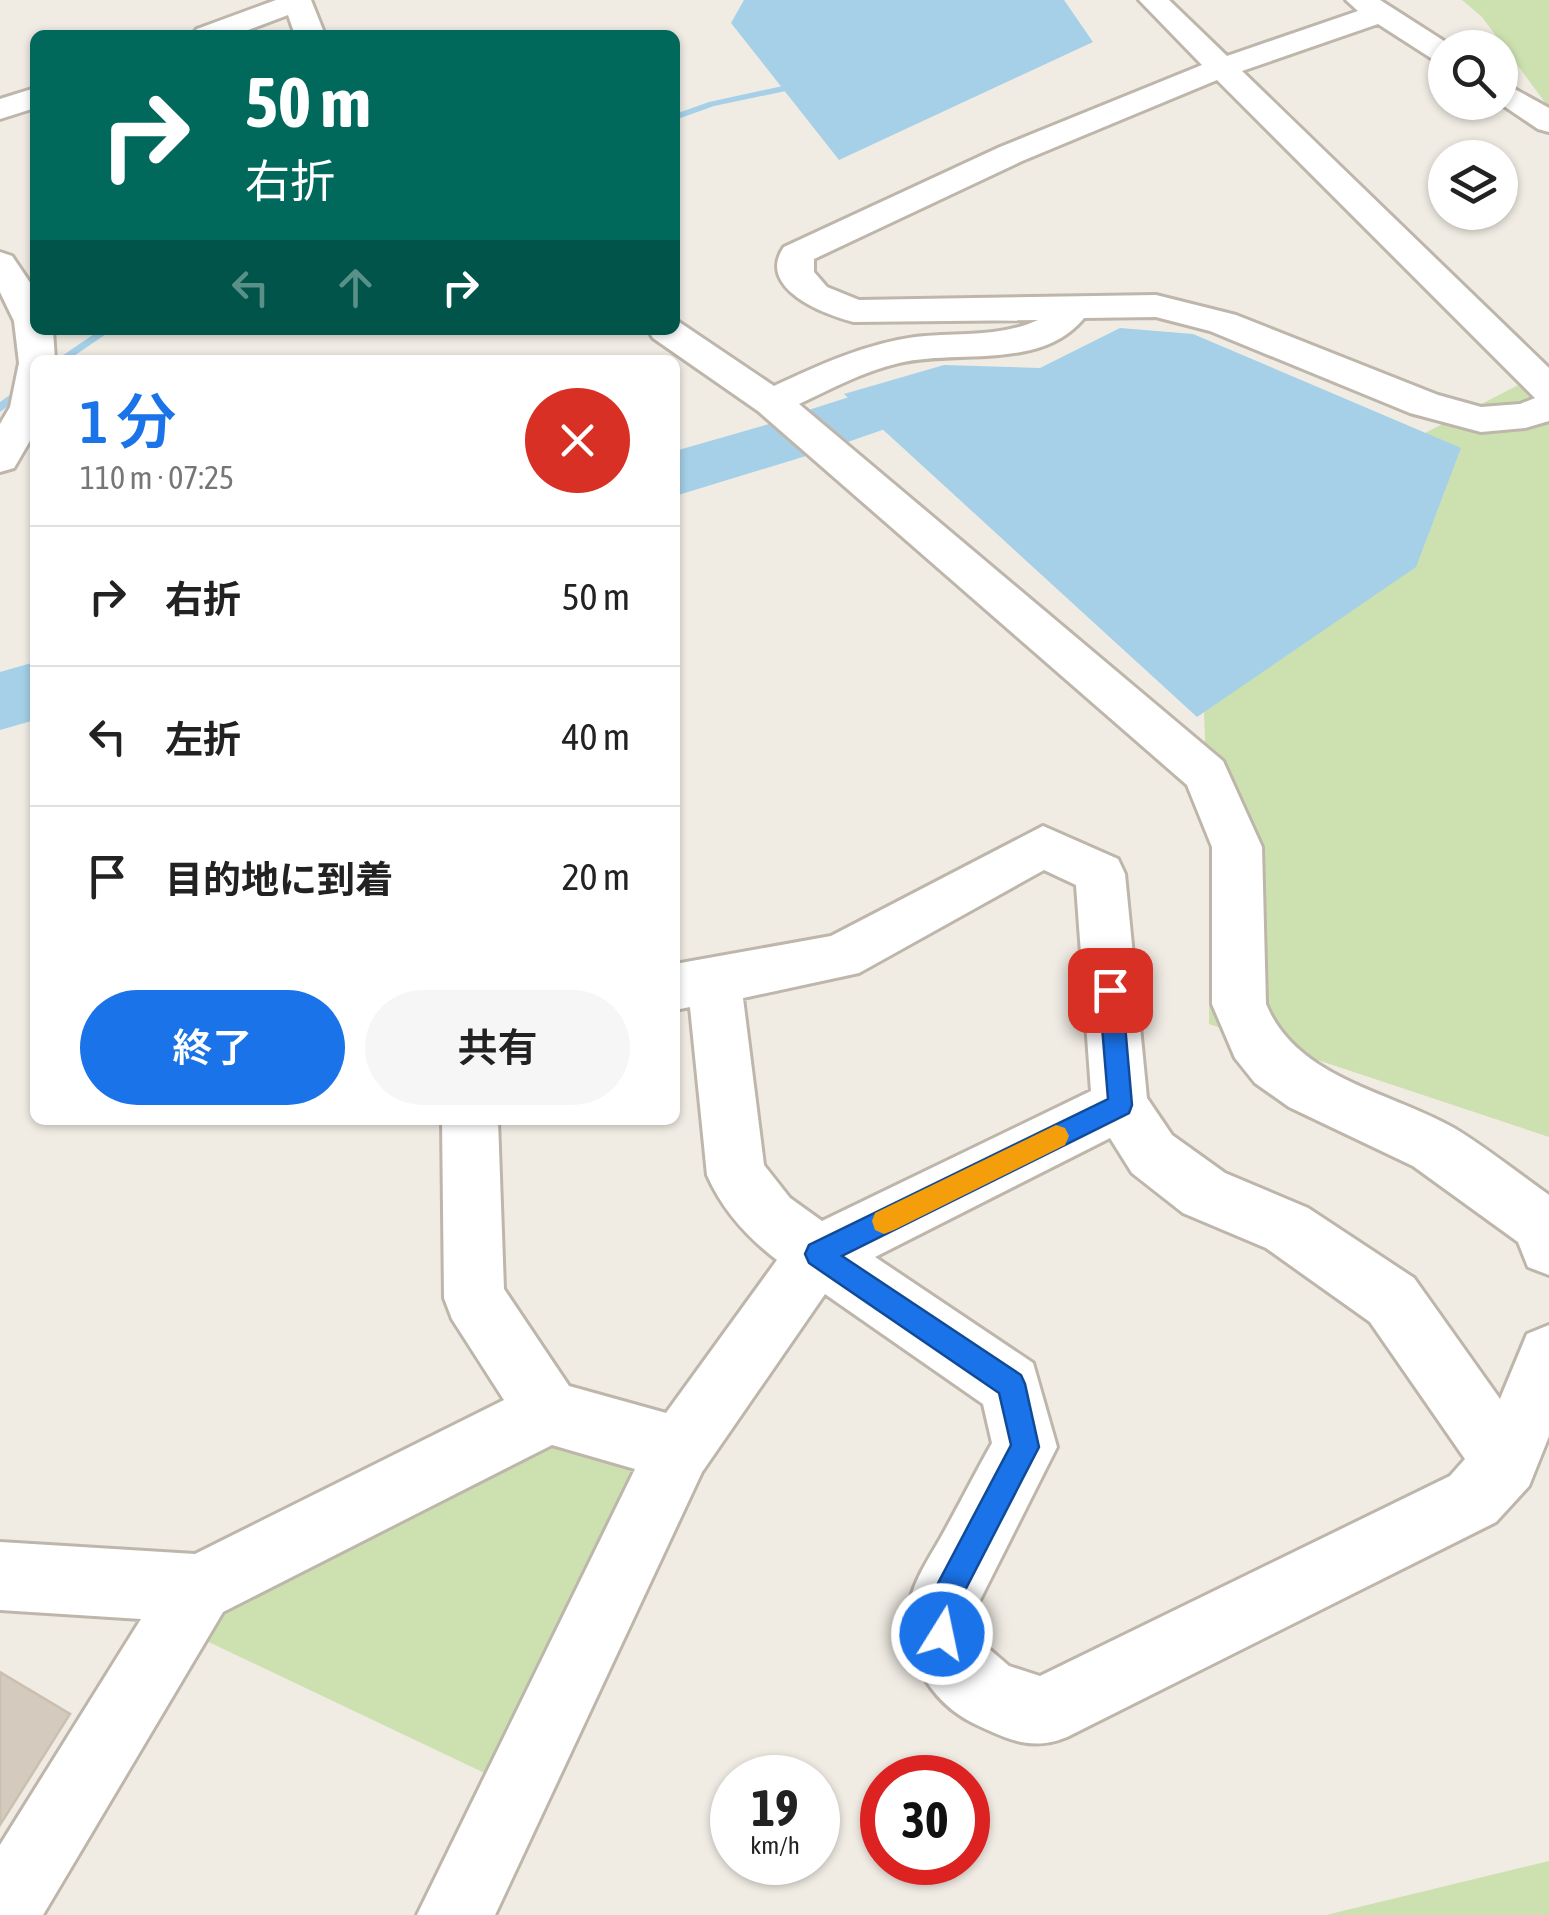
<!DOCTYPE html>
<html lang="ja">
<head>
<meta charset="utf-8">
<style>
	body { margin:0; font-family:"Asap Condensed","Noto Sans JP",sans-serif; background:#f6f6f6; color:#222; height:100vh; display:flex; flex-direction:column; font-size:38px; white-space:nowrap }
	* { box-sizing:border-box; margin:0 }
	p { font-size:32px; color:#767676 }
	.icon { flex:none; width:55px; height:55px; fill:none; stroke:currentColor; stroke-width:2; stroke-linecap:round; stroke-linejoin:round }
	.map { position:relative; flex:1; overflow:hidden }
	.drawer { position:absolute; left:30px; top:355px; width:650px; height:770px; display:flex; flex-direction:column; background:#fff; border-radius:15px; box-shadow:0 2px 8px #0004 }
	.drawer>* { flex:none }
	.guide { position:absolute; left:30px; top:30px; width:650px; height:305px; border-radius:15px; box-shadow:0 2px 8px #0004; background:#00695c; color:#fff; overflow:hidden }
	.fabs { position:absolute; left:1428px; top:30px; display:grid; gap:20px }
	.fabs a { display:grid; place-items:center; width:90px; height:90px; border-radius:50%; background:#fff; box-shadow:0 2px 8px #0004; font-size:50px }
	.speed { position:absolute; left:710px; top:1755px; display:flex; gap:20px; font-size:50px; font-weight:700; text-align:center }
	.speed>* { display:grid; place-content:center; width:130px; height:130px; border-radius:50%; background:#fff; box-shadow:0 2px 8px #0004; line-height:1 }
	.speed small { font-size:25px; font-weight:400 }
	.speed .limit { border:15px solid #d22; background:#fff; color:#111 }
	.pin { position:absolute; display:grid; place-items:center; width:85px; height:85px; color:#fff; margin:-42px; border-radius:20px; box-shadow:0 5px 15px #0006 }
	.me { position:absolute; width:110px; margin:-55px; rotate:10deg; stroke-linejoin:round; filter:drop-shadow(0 0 8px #0008) }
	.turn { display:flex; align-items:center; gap:35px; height:210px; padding:0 50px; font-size:45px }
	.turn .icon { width:130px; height:130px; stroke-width:2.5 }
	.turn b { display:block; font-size:70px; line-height:85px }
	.lanes { display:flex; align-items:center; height:95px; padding:0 50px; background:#0003; justify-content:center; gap:50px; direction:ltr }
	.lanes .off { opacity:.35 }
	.round { display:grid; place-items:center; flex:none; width:105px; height:105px; border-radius:52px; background:#f6f6f6 }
	.summary { display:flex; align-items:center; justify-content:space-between; height:170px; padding:0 50px }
	h1 { font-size:60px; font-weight:600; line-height:75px; color:#1a73e8 }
	.cta { display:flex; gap:20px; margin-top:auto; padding:20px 50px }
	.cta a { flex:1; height:115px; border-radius:60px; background:#1a73e8; color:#fff; font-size:40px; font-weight:600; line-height:115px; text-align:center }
	.cta a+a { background:#f6f6f6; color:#222 }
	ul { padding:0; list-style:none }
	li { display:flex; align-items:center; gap:30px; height:140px; padding:0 50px; border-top:2px solid #e0e0e0 }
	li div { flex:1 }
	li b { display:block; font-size:38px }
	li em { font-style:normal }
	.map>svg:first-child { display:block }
	.green { fill:#cde1b0 }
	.water { fill:#a5d0e8 }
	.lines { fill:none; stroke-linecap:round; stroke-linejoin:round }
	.stream { fill:#a5d0e8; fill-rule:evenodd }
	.river { fill:#a5d0e8; fill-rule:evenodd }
	.building { fill:#d4cabe; stroke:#cbbfaf; stroke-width:2.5 }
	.minor-casing { stroke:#beb6ab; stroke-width:6 }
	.minor { fill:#fff; fill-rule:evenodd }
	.route { fill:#1a73e8; stroke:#114b97; stroke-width:2.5 }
	.slow { fill:#f59e0b }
</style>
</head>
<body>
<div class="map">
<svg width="1549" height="1915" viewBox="0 0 1549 1915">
	<rect width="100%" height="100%" fill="#f0ece4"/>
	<path class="green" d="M1462,0h87v108l-67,-91z
		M1549,369v768l-340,-113 1,-157 -6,-154 33,-64 130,-159 60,-58z
		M549,1412l130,37 -163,339 -339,-161z
		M1549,1861v54h-223z"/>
	<path class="water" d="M744,0h320l29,42 -254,118 -108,-137z
		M1120,328l73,6 268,114 -45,119 -219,150 -353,-323 100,-29 96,3z"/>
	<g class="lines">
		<path class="stream" d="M783,86l4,3 -1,2 -72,15 -39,14v-6l34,-12z
			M100,330h12l-44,30h-12z
			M35,377v8l-35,27v-10z"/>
		<path class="river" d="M865,392l23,6 9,15 -9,15 -46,16 -30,4 -6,8 -131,40v-45l108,-31 8,2 5,-8z
			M35,662v58l-35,10v-58z"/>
	</g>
	<path class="building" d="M0,1672l70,42 -70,111z"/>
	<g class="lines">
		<defs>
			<path id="minor" d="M276,0h35l14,35h-30l-7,-20 -53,20h-43l5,-6z
				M1139,0h30l58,56 131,-45 -12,-11h34l75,48h-10v15l-11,-3 -56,-36 -136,47 307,297v53l-24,7 -44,4 -71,-19 -200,-82 -54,-14 -72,1c-43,53 -126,31 -185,45 -35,8 -68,26 -100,41l424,357 39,86 4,157c31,75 123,87 188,124 33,20 64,45 95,67v80l-21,-8 -10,-25 -105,-76 -124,-59 -34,-24 -20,-25 -23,-54v-157l-25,-62 -429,-374 -105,-73 -5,-8h27v-9l4,1 95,64c45,-21 91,-42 141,-49 42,-5 84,1 123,-17l-184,2c-29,-7 -99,-34 -70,-75l216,-100 202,-82zM1217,80l318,318 -15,6 -39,3 -43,-12 -202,-80 -80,-20 -297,5 -32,-13 -13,-15v-13l208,-98z
				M1500,81l49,27v24l-11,-3 -40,-27z
				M35,88v20l-35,11v-20z
				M0,252l12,4 23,34v40h18l2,30h-20v72l-21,36 -14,4v-48l10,-17 9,-44 -5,-42 -14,-29z
				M1043,826l75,33 7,15 22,224 25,37 53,38 83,35 106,70 86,121 27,-65 22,-9v111l-20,50 -33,36 -429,215c-36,15 -60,2 -94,-14 -43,-21 -74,-73 -63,-122 5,-22 19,-43 30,-62 18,-32 34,-64 52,-96l-9,-39 -158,-110 -123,178 -207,443h-78l218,-446 -83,-24 -329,167 -180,303h-43v-70l141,-226 -141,-9v-68l195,12 309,-154 -52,-81 -8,-21 -2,-178h56l6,169 65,97 97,27 111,-153c-30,-23 -54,-49 -70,-85l-17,-168 -15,3v-46l156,-28zM1044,870l32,15 15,206 -269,130 -32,-23 -26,-33 -21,-167 116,-25zM1110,1138l22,35 51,40 83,35 104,74 95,137 -15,17 -410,200 -31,-10 -28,-24 -3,-38 79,-157 -24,-84 -158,-106z"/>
		</defs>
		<use href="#minor" class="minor-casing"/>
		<use href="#minor" class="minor"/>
	</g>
	<path class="route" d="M1110,979l8,3 4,8 10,115 -3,8 -287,143 179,119 4,9 14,63 -81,157v30l-5,11 -11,4 -10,-4 -5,-11 1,-32 83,-157 -12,-52 -190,-130 -4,-9 4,-9 299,-146 -9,-109 3,-8z"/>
	<path class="slow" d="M1056,1125l9,3 4,8 -4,9 -171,85 -10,4 -9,-4 -3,-9 3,-8z"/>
</svg>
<div class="fabs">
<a><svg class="icon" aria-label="search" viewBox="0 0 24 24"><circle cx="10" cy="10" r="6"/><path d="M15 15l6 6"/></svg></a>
<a><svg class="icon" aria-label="layers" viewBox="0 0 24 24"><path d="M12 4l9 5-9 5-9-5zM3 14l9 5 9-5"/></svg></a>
</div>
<div class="speed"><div>19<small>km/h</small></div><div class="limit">30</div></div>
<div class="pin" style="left:1110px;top:990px;background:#d93025"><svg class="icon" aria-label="arrive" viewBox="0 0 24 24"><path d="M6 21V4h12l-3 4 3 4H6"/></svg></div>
<svg class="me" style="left:942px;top:1634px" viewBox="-20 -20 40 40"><circle r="17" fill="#1a73e8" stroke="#fff" stroke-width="3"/><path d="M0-11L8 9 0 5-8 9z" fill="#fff"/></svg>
<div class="guide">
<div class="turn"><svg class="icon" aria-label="right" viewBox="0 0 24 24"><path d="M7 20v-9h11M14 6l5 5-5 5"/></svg><div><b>50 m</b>右折</div></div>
<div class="lanes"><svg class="icon off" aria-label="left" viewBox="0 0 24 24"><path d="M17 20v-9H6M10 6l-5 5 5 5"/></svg><svg class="icon off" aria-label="ahead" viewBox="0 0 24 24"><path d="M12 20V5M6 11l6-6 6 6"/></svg><svg class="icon" aria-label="right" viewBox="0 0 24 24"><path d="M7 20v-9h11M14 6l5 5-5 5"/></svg></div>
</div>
<section class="drawer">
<div class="summary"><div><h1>1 分</h1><p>110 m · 07:25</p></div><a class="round" style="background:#d93025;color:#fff"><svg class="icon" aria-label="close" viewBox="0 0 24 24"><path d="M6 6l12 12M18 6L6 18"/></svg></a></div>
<ul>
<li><svg class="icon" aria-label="right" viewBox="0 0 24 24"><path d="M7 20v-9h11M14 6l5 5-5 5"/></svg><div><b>右折</b></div><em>50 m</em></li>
<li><svg class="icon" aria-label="left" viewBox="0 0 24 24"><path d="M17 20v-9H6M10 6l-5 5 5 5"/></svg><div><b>左折</b></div><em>40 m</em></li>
<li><svg class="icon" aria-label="arrive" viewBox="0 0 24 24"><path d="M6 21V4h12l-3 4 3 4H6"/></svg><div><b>目的地に到着</b></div><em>20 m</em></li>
</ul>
<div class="cta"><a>終了</a><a>共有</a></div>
</section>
</div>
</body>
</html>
